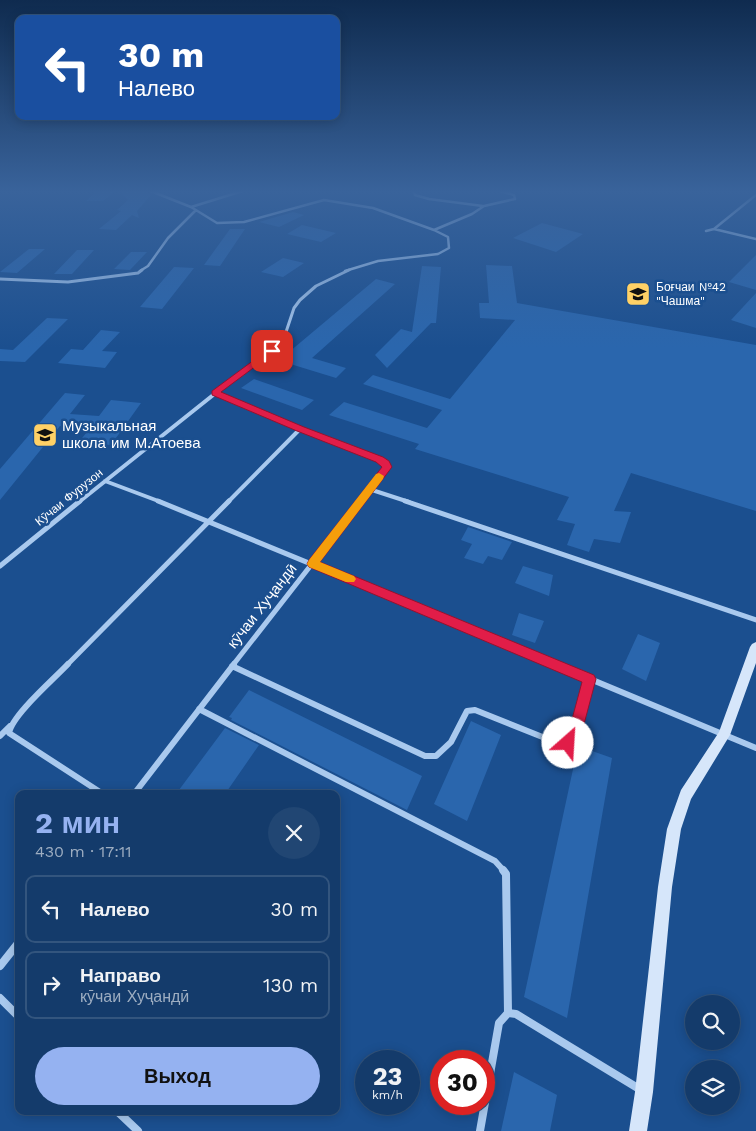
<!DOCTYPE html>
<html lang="ru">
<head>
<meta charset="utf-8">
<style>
	body { margin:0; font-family:"Work Sans",sans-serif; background:#214673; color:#f1f3f6; height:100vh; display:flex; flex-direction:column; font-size:19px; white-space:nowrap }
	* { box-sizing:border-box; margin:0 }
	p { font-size:16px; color:#9dadc1 }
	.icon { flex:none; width:28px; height:28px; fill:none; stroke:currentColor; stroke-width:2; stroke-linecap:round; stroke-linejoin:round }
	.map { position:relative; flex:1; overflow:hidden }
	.sheet { position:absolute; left:15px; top:790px; width:325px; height:325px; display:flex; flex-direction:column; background:#143b6b; border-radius:10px; box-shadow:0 2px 12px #0003,0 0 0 1px #33557e }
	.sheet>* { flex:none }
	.guide { position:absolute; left:15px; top:15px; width:325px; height:105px; border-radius:10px; box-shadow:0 2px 12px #0003,0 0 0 1px #33557e; background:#1a4fa0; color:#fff; overflow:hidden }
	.controls { position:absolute; left:685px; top:995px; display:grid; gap:10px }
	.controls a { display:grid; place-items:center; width:55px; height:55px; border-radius:50%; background:#143b6b; box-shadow:0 2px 12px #0003,0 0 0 1px #33557e; font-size:25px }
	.speed { position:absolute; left:355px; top:1050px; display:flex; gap:10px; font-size:25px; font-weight:700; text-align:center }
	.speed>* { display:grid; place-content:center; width:65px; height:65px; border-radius:50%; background:#143b6b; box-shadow:0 2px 12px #0003,0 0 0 1px #33557e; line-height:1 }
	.speed small { font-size:12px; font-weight:400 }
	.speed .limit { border:8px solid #d22; background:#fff; color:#111 }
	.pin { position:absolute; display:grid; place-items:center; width:42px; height:42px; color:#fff; margin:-21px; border-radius:10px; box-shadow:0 2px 8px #0006 }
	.me { position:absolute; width:55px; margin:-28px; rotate:26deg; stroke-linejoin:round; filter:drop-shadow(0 0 4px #0008) }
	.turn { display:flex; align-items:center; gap:18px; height:105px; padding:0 20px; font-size:22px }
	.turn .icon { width:65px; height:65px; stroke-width:2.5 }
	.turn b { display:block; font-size:35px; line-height:42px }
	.round { display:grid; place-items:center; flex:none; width:52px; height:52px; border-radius:26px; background:#214673 }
	.head { display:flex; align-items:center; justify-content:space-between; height:85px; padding:0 20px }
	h1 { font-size:30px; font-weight:700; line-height:38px; color:#95b2f1 }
	.cta { display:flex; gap:10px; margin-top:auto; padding:10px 20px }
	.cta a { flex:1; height:58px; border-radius:30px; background:#95b2f1; color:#111; font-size:20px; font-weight:700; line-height:58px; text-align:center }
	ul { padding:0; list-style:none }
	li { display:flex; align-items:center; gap:15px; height:68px; margin:0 10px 8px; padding:0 10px; border:2px solid #33557e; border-radius:10px }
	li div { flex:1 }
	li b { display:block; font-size:19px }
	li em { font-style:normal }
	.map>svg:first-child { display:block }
	.building { fill:#2a66ad }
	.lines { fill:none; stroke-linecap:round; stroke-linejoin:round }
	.street-far5 { stroke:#a9c9ee; stroke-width:2.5 }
	.street-far4 { stroke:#a9c9ee; stroke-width:3 }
	.street-far3 { stroke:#a9c9ee; stroke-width:4 }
	.street-far2 { stroke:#a9c9ee; stroke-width:5 }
	.street-far1 { stroke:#a9c9ee; stroke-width:6 }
	.street { stroke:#a9c9ee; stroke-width:8 }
	.secondary { fill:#d6e6fa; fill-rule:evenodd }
	.route { fill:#e11d48; stroke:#92132f }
	.slow { fill:#f59e0b }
	.labels { text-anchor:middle; stroke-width:5; stroke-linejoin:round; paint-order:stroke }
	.far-poi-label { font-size:12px; fill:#fff; stroke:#1b4f8f; text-anchor:start }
	.far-street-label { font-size:12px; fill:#fff; stroke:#1b4f8f }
	.poi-label { font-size:15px; fill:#fff; stroke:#1b4f8f; text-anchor:start }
	.street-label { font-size:15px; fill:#fff; stroke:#1b4f8f }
</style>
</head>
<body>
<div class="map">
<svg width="756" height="1131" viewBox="0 0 756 1131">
	<rect width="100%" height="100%" fill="#1b4f8f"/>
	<path class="building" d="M98,190h19l-14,11h-17z
		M118,190h27l6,5 -14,16 2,7 -7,-3 -16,15 -17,-1 22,-18 -4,-1 11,-10z
		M293,212l11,3 -25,12 -20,-5z
		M542,223l41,11 -27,18 -43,-14z
		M302,225l34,8 -15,9 -34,-8z
		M230,229h15l-25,37 -16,-1z
		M29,249h16l-28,24 -17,-1z
		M77,250h17l-22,24h-18z
		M131,252h16l-17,18 -16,-1z
		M756,255v35l-27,-8z
		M283,258l21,5 -21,14 -22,-5z
		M486,265l26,1 5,37 239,42v166l-125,-38 -17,38 17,1 -11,31 -26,-4 -5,13 -22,-7 8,-21 -18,-4 12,-23 -154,-48 4,-5 -90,-29 15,-13 83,26 15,-18 -79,-26 10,-9 77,24 65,-79 -35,-2 -1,-15h10z
		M422,266l19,1 -5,56h-5l-44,45 -12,-13 26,-26 11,3z
		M174,267l20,1 -32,41 -22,-2z
		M376,279l19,5 -83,74 34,10 -10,10 -62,-19 10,-8 5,1z
		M756,293v35l-25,-8z
		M47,318l21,1 -43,43 -25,-1v-12l13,1z
		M101,330l19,2 -18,19 15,1 -12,16 -47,-5 13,-14 12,1z
		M254,379l60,21 -12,10 -61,-22z
		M65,393l20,2 -15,19 29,2 12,-16 30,3 -30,42 -32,-3 11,-14 -30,-2 -60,74v-31z
		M468,527l44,15 -10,18 -14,-4 -5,8 -19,-6 8,-14 -11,-4z
		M523,566l30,9 -4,21 -34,-13z
		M519,613l25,8 -9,22 -23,-8z
		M638,634l22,9 -14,38 -24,-12z
		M249,690l173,86 -15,34 -176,-90 1,-2 -3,-1z
		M471,721l30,14 -34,86 -33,-17z
		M225,728l34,17 -34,49h-49z
		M578,746l34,12 -45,260 -43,-21z
		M514,1072l43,23 -7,36h-49z"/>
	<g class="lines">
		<path class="street-far5" d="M148,190l43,17 26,16 27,-1 80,-22 49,8 61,22
			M413,190l2,5 14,4 54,7
			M191,207l55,-17
			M714,229l42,10
			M706,231l8,-2 42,-34
			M140,271l8,-5 20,-28 28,-28
			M345,271l33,-10 60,-7 11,-6 -1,-11 -14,-7 38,-16 12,-8 31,-7 -1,-4 -17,-5"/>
		<path class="street-far4" d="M0,279l68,3 70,-9 4,-3
			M241,373l42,-32 11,-33 6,-8 16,-14 33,-16"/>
		<path class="street-far3" d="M215,393l85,36 84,32 3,6 -27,35
			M105,481l56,21
			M369,489l40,13
			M79,502l163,-130
			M228,502l72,-73"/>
		<path class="street-far2" d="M158,501l399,164
			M405,501l351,119
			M0,566l80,-65
			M67,665l162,-164
			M233,665l128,-164"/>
		<path class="street-far1" d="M68,664c-14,15 -56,51 -59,69l94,61
			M554,664l202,84
			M232,666l193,90h11l15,-14 16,-31 8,-1 70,28 23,5 6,-5 15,-59
			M199,709l296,152 9,10
			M0,736l10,-10
			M134,794l100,-130"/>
		<path class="street" d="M503,870l3,4 2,139
			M0,966l19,-24
			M0,998l19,19
			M117,1111l21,20
			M480,1131l19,-108 9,-10 8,1 125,76"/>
		<path class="secondary" d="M756,642v21l-26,72 -39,64 -10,30 -9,58 -19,205 -6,39h-18l6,-39 23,-205 9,-58 14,-39 38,-58 31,-85 2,-3z"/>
	</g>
	<linearGradient id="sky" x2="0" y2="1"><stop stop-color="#0f2b4f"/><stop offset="0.55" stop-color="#39639b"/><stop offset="1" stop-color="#39639b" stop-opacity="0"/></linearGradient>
	<rect width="756" height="348" fill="url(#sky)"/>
	<path class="route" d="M269,349l7,2 -55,41 83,35 79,30 6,4 3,6 -72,95 274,113 2,4 -17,64 -11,7 -5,-2 -2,-5 2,-5 5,-4 14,-52 -273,-115 -2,-3 2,-4 73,-93 -6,-5 -79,-31 -85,-36v-4z"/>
	<path class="slow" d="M379,473l5,3 -1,3 -63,83 34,14 2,3 -2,3h-8l-37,-15 -2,-3 2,-4 67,-86z"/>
	<defs>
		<symbol id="school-square" viewBox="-11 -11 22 22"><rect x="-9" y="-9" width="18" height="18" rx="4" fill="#ffd166" stroke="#1b4f8f"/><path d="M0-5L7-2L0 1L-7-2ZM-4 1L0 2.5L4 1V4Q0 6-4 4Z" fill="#111"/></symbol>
	</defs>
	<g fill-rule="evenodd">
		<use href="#school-square" x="624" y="280" width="28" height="28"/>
		<use href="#school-square" x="31" y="421" width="28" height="28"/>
	</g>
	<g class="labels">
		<g class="far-poi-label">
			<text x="656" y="291">Боғчаи №42<tspan x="656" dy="14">"Чашма"</tspan></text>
		</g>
		<g class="far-street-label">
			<text transform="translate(69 497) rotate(-39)" y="4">Кӯчаи Фурузон</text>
		</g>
		<g class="poi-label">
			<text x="62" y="431">Музыкальная<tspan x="62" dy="17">школа им М.Атоева</tspan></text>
		</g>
		<g class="street-label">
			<text transform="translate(262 606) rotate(-52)" y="5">кӯчаи Хуҷандӣ</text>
		</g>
	</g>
</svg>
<div class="controls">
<a><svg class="icon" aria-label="search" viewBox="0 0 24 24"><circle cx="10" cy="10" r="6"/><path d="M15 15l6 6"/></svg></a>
<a><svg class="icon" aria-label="layers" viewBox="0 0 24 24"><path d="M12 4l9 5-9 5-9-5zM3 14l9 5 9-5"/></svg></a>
</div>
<div class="speed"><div>23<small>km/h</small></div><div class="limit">30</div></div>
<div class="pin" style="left:272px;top:351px;background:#d93025"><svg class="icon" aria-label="arrive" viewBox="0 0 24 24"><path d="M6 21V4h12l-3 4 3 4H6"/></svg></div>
<svg class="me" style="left:568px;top:743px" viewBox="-20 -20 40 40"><circle r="19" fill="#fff"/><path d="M0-13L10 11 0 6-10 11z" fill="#e11d48"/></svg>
<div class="guide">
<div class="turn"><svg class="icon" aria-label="left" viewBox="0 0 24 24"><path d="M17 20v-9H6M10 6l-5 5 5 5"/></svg><div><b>30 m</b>Налево</div></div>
</div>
<section class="sheet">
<div class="head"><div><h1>2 мин</h1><p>430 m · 17:11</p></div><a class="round"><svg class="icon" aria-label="close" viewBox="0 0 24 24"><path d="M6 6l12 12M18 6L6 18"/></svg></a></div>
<ul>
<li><svg class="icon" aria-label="left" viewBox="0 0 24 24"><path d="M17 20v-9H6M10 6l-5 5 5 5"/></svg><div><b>Налево</b></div><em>30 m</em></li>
<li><svg class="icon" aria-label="right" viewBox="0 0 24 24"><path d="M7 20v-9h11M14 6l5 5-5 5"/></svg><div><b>Направо</b><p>кӯчаи Хуҷандӣ</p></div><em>130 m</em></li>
</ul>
<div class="cta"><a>Выход</a></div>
</section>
</div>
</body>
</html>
